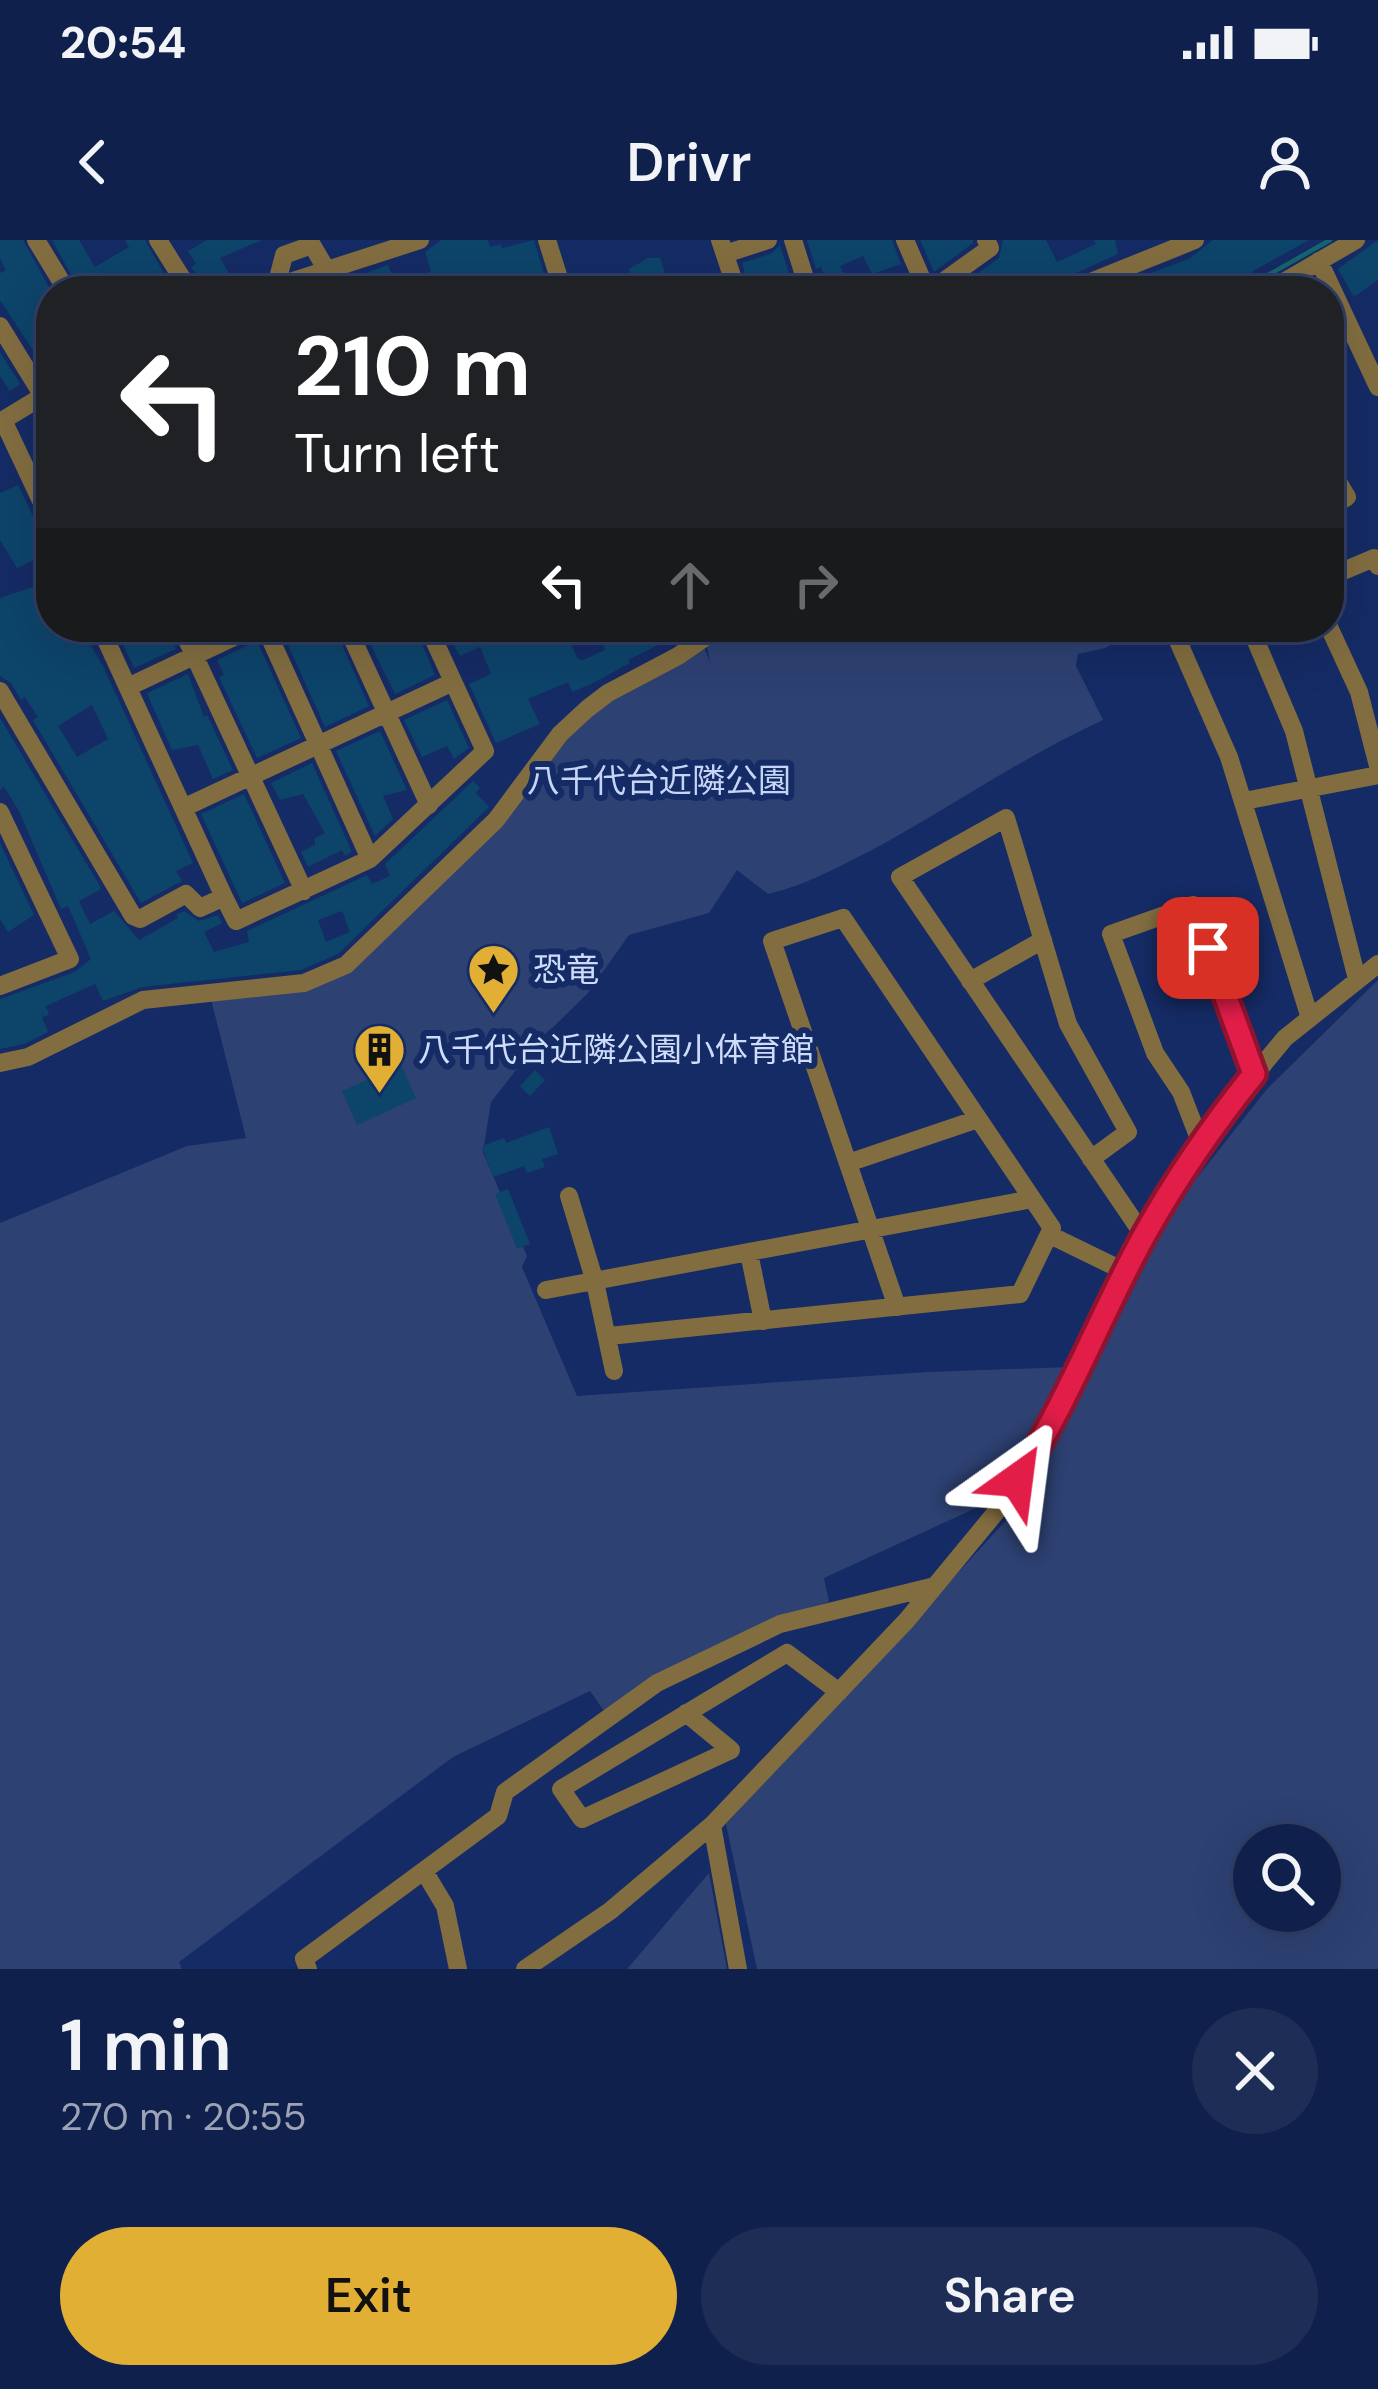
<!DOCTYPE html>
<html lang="en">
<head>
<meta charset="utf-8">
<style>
	body { margin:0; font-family:"DM Sans","Noto Sans JP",sans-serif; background:#1e2d56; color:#f1f3f6; height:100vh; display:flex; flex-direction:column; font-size:45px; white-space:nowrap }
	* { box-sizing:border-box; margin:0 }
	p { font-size:39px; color:#9ca3b5 }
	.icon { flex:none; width:66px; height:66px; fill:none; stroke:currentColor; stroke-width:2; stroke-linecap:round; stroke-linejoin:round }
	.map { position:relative; height:1729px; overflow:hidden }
	.drawer { display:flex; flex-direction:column; background:#10204c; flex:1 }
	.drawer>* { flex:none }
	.top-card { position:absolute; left:36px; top:36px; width:1308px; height:366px; border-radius:48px; box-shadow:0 12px 48px #0002,0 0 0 3px #303e64; background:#202124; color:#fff; overflow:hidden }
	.fabs { position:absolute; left:1233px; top:1584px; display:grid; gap:24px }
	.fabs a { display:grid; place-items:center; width:108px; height:108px; border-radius:50%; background:#10204c; box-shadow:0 12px 48px #0002,0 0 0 3px #303e64; font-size:60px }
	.pin { position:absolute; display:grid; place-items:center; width:102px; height:102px; color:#fff; margin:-51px; border-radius:24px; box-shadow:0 6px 18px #0006 }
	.me { position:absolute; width:132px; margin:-66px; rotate:31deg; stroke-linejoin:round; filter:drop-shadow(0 0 9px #0008) }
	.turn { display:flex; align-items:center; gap:42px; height:252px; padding:0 60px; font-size:54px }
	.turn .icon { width:156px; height:156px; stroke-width:2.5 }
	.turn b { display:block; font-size:84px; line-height:102px }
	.lanes { display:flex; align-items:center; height:114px; padding:0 60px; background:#0003; justify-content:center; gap:60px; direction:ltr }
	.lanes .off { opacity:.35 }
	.round { display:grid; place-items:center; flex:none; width:126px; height:126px; border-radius:63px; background:#1e2d56 }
	.overview { display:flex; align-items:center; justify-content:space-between; height:204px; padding:0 60px }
	h1 { font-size:72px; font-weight:600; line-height:90px }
	.action { display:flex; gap:24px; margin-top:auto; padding:24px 60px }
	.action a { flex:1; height:138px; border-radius:72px; background:#e1af34; color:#111; font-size:48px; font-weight:600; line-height:138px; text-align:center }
	.action a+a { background:#1e2d56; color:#f1f3f6 }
	.status { display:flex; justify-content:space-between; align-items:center; height:84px; padding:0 60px; background:#10204c; direction:ltr }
	.status svg { height:33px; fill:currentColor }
	header { display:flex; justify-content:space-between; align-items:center; height:156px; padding:0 60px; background:#10204c; font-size:54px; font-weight:600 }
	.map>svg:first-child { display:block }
	.green { fill:#2d4172; fill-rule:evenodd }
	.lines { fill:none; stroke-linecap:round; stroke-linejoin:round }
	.stream { stroke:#15656d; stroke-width:4.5 }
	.building { fill:#0d446a; fill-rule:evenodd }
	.minor { stroke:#826d40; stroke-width:18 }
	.route-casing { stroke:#92132f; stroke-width:30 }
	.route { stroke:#e11d48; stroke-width:21 }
	.labels { text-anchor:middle; stroke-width:12; stroke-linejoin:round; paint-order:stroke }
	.park-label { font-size:33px; fill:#c6d5f6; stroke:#152b65 }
	.poi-label { font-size:33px; fill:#cedcf9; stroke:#152b65; text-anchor:start }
</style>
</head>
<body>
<div class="status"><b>20:54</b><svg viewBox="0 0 49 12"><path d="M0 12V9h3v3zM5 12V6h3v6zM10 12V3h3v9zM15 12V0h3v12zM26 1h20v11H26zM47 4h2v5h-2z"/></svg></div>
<header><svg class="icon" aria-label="back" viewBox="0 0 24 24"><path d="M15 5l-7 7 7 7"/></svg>Drivr<svg class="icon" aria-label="person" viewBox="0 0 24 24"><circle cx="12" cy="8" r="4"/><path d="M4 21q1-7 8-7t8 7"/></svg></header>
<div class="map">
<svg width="1378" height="1729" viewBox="0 0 1378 1729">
	<rect width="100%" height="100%" fill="#152b65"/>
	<path class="green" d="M737,387h406l-38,21 -27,6 -2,12 27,54c-81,37 -154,89 -233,131 -34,17 -64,34 -102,43l-31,-24 -28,43 -80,22 -41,58 -50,49 -47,60 -8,50 44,104 -5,11 55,129 351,-24 141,-5 -80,135 -165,76 5,24 -61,19 -162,93 -16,-23 -137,66 -274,205 3,7h-182v-746l187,-77 59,-8 -35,-139 129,-22 249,-264 115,-66 6,15 -3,-15z
		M1378,740v989h-621l-31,-145 298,-323 149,-293 94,-119zM1254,1605h66v66h-66z
		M709,1633l18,96h-100z"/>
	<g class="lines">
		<path class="stream" d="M1240,51l90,-51"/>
	</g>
	<path class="building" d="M0,0h23l28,51v87l-51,-78v-27l6,-3 -6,-11z
		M52,0h27l16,27 34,-20 -4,-7h20l29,51h-94z
		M207,0h55l-42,18 11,19 -25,12 -15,-22 5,-3 -8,-13z
		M441,0h47l2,7 11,-3 1,4 32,-8 15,51h-234l73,-26 8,20 35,-13 -6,-20z
		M807,0h85l9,24 -29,10 -9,-18 -23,10 7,17 -18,7 -8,-23 -5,2z
		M920,0h53v3l-39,29z
		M1003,0h43l11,22 39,-18 -2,-4h21l3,14 -81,37h-84l46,-33z
		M1213,0h96l-92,51h-20l-8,-13 -36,13h-23l-4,-9 63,-23z
		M1378,0v40l-24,17 -16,-28z
		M780,5l15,46h-45l-8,-28 30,-10z
		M648,18h12l11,33h-35l-7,-22z
		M0,112l20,32 -10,7 -10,-15z
		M18,245l21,44 12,6v24l-15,5 -2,-4 -17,8 -17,-28v-47z
		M36,346l15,1v40h36l2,8 -3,2 17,29 90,197 -17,8 6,10 -41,22 -108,-183 5,-3 -13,-20 -4,3 -10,-17 -11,-7v-78zM92,465l16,34 -31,18 -19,-31z
		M125,387h43l8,22 -42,19 -17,-37z
		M280,387h54l35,79 -44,21z
		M362,387h53l20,48 -40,19z
		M443,387h120l15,32 5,1 22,-10 -10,-23h18l7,16 31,-16h43l-66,33 2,3 -37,20 -21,9 -4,-10 -40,17 12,25 -44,19 -27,-59 22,-10 -11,-27 -20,9z
		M257,401l44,97 -44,20 -38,-81 5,-2 -7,-15z
		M188,434l16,43 3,-2 26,55 -20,9 -15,-34 -26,5 -25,-57z
		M447,460l22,48 -15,11 -7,-13 -25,11 -18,-37z
		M0,478l100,168v4l-21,11 11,23 24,-13 25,29 39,-22 -2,-3 8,-4 15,10 19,-6 4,8 -18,9 10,20 35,-10 -2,-11 120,-56 5,9 18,-8 -5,-12 88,-83 7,7 -4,5 13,14 -151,147 -37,16 -159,17 -39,14 -8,-17 -49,22 3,9 -7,2 6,15 -24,12 -24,5v-50l75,-27 16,-13 -23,-53 -7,3 -42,-98 -15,-24 -4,3zM342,671l8,21 -24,10 -8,-22z
		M380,491l27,59 -24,6 10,23 -18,17 -39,-85z
		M312,523l40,89 -7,4 -3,-6 -34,17 -7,-15 14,-7v-7l10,-5 -22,-39 -23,6 -9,-17z
		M244,554l41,89 -43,20 -41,-89z
		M0,603l34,72 -26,17 -8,-13z
		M401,825l15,33 -59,27 -15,-34z
		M535,830l10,10 -15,16 -10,-10z
		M549,887l9,27 -16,5 3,8 -18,6 -3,-7 -31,11 -11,-31 22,-8 2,5z
		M508,949l22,55 -13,5 -22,-55z"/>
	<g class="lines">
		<path class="minor" d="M36,0l31,51
			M158,0l32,51
			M547,0l16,51
			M720,0l17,51
			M793,0l16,51
			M905,0l22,51
			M725,14l43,-14
			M1319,21l59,126
			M276,46l8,-31 28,-10 13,22
			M262,51l158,-51
			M930,51l60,-43 -4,-8
			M1068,51l127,-51
			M1268,51l88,-51
			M0,86l43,70
			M3,180l48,102
			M0,182l51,-31
			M1329,227l18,30 -18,11
			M44,335l7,-3
			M1329,337l45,-19 4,8
			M100,387l124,270
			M181,387l123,264
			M265,387l105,232
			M347,387l82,178
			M1211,387l-33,14 51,116 80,258
			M1250,387l44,104 63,248
			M1329,387l30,65 19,74
			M128,447l127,-60
			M0,451l133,225 7,3 46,-25 14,14 24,-11 12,24 134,-62 115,-108 -57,-124
			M1244,561l134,-26
			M183,568l270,-126
			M0,572l70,147 -70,27
			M970,741l73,-41
			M0,823l28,-6 115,-57 161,-17 42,-18 150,-145 64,-86 27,-25 21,-16 70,-37 42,-29
			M1200,901l-19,-49 -26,-39 -44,-119 82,-29 61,169
			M1091,919l37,-27 -60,-108 -62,-206 -106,59 244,359
			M848,923l130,-44
			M569,956l26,86 19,89
			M1052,996l74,36
			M749,1013l14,68
			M546,1050l486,-91
			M609,1096l411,-42 32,-66 -209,-310 -71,23 125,366
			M686,1473l45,37 -149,69 -21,-30 226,-136 52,39
			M712,1585l26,144
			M424,1631l21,35 13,63
			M308,1729l-4,-10 194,-143 7,-24 152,-109 123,-59 155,-38
			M525,1729l85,-58 102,-86 195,-205 94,-114 33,-51 110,-219 56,-95 85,-103 93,-74"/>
	</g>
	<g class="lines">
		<defs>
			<path id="route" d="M1017,1240c51,-77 83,-165 128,-246 32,-57 68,-109 109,-160l-46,-126"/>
		</defs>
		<use href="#route" class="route-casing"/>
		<use href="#route" class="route"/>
	</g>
	<defs>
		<symbol id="sight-pin" viewBox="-11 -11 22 30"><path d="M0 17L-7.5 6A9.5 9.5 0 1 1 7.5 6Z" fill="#e1af34" stroke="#152b65"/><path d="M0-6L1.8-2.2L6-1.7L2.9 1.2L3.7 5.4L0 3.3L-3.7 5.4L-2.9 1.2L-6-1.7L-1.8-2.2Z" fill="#111"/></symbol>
		<symbol id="building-pin" viewBox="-11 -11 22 30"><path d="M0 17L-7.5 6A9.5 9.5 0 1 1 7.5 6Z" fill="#e1af34" stroke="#152b65"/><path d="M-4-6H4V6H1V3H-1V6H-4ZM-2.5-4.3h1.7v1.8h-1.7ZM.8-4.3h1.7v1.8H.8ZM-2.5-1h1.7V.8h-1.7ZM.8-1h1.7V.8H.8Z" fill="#111"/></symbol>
	</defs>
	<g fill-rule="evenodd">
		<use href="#sight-pin" x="464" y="700" width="59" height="81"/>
		<use href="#building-pin" x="350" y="780" width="59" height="81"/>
	</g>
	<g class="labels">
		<g class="park-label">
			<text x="659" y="552">八千代台近隣公園</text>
		</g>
		<g class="poi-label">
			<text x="533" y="741">恐竜</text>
			<text x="418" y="821">八千代台近隣公園小体育館</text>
		</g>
	</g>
</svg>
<div class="fabs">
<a><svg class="icon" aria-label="search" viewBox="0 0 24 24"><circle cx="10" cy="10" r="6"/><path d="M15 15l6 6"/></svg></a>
</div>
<div class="pin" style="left:1208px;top:708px;background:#d93025"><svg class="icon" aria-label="arrive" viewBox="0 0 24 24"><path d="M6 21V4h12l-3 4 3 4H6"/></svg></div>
<svg class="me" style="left:1017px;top:1240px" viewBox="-20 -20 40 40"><path d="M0-17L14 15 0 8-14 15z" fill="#e11d48" stroke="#fff" stroke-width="4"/></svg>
<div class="top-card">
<div class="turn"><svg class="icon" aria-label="left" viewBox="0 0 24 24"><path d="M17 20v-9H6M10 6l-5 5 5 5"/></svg><div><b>210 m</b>Turn left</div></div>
<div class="lanes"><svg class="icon" aria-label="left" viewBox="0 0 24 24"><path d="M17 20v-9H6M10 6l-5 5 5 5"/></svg><svg class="icon off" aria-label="ahead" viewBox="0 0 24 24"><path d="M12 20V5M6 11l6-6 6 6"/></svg><svg class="icon off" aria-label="right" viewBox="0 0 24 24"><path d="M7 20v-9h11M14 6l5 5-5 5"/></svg></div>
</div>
</div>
<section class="drawer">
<div class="overview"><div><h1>1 min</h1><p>270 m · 20:55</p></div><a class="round"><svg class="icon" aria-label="close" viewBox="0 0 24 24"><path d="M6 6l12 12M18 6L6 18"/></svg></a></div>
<div class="action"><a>Exit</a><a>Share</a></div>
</section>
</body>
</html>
